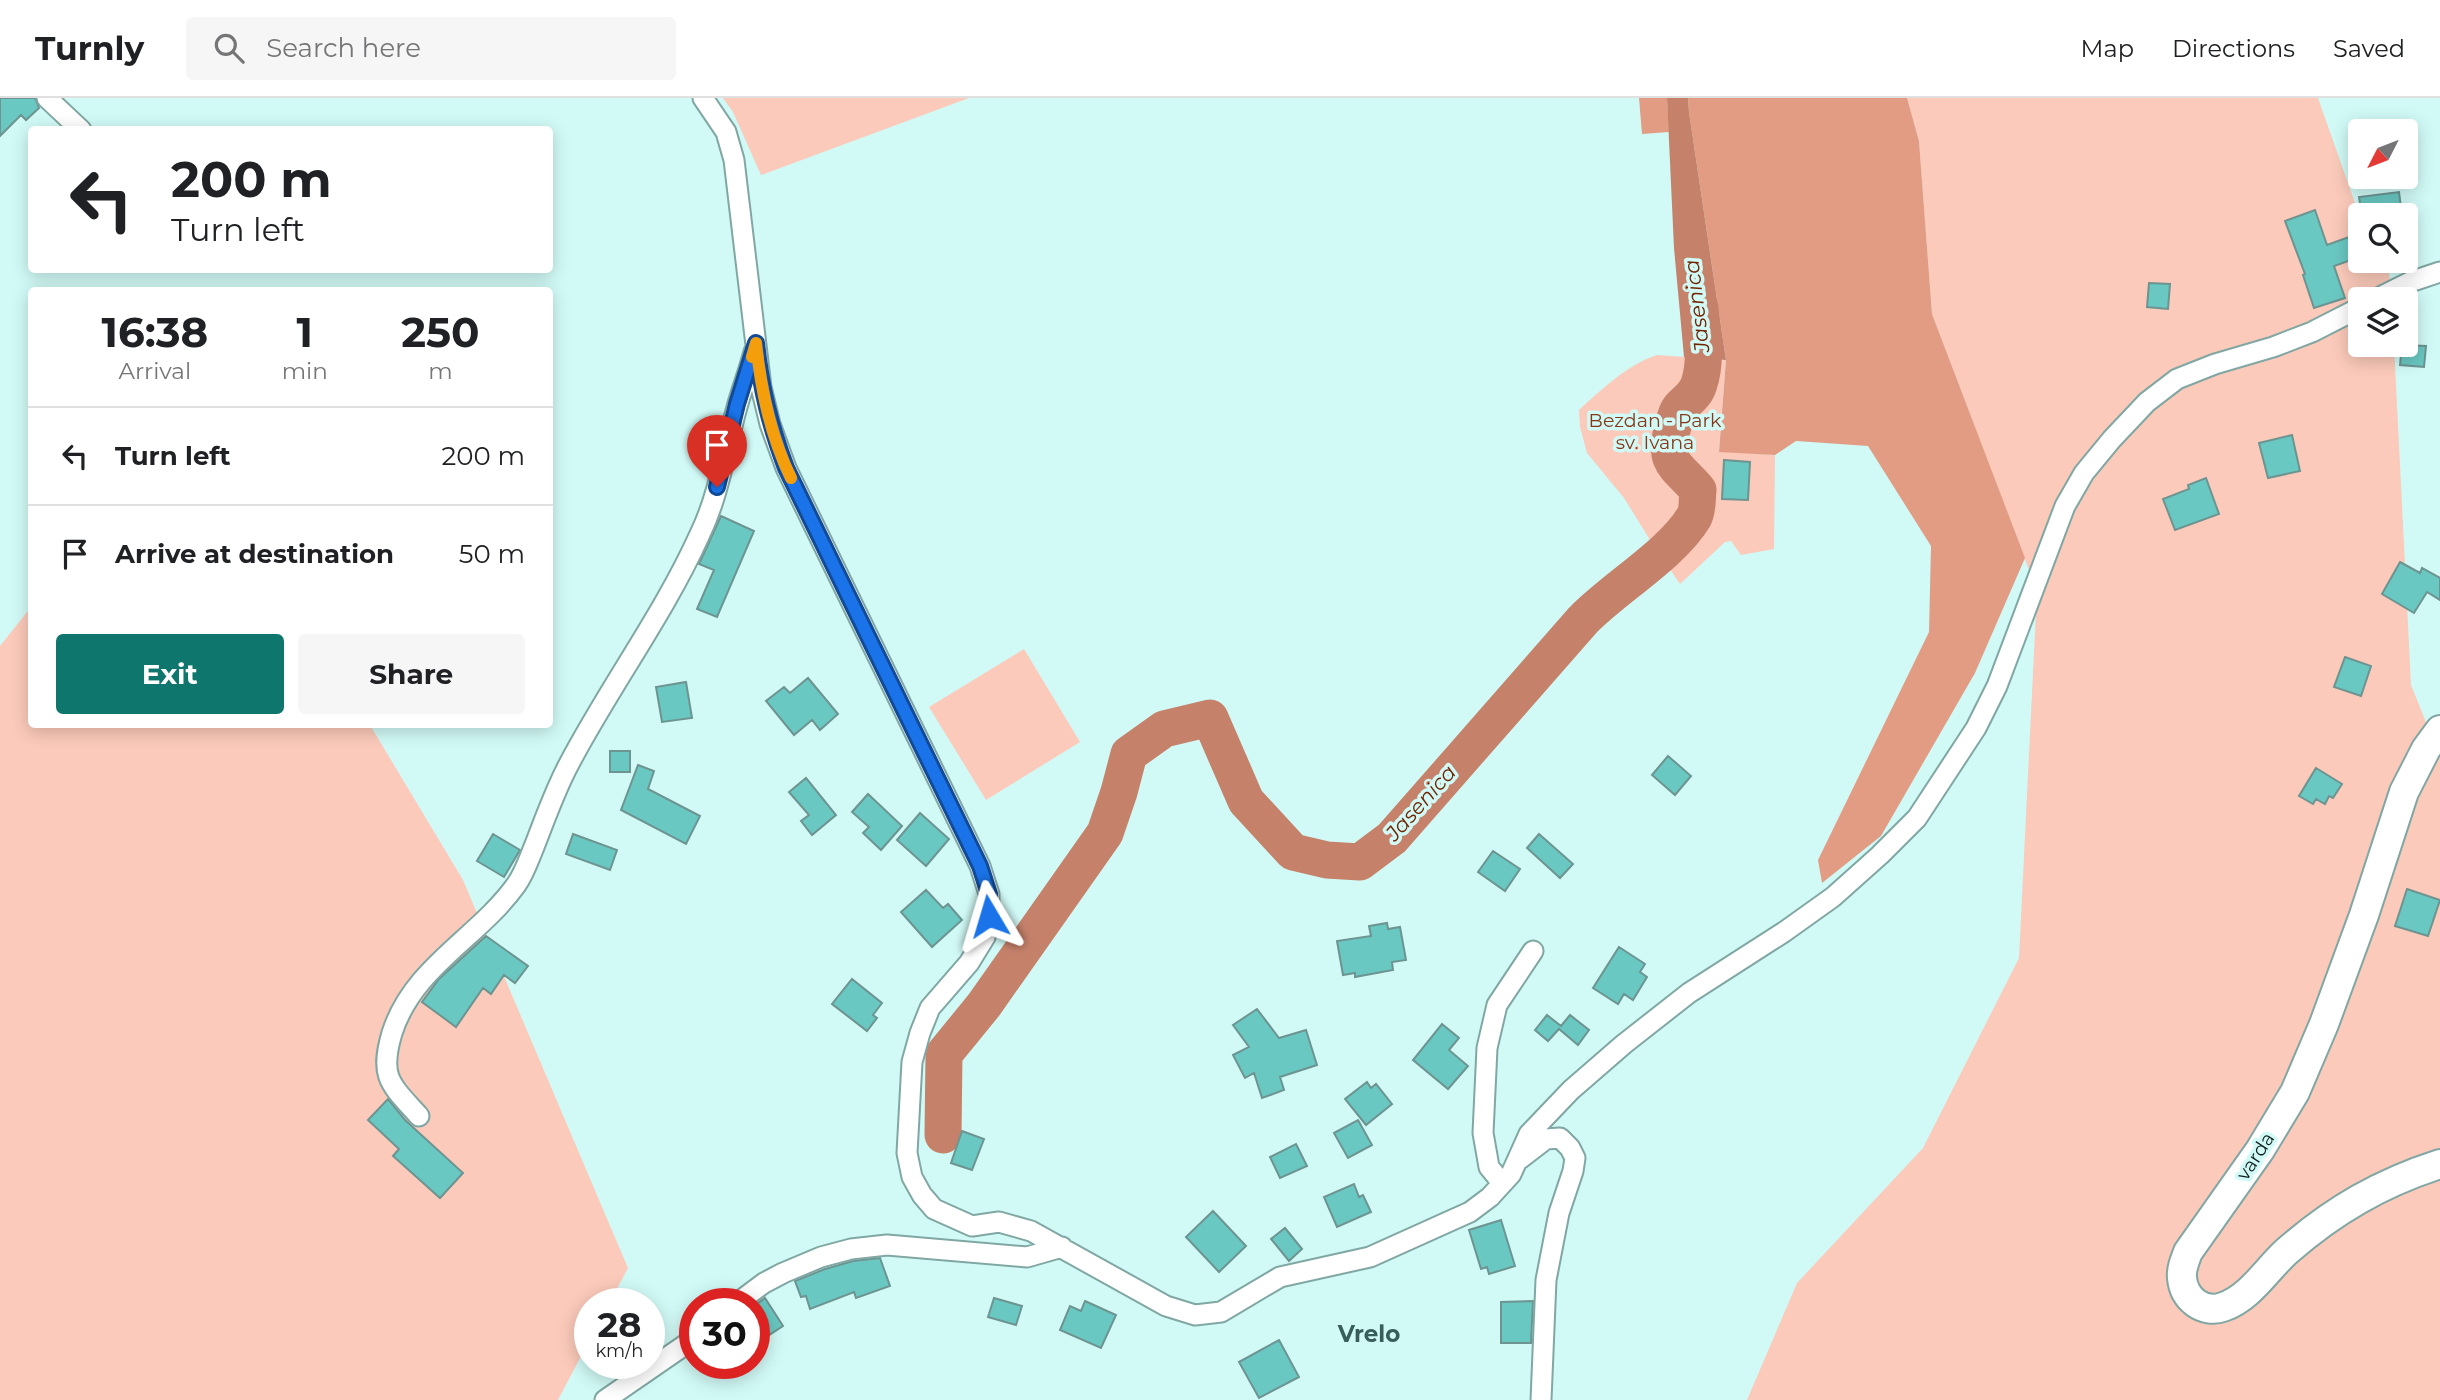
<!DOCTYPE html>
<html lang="en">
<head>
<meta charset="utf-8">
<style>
	body { margin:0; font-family:Montserrat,sans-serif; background:#f6f6f6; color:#202124; height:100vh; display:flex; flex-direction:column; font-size:26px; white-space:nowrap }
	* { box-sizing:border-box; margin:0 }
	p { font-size:23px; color:#757577 }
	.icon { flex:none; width:38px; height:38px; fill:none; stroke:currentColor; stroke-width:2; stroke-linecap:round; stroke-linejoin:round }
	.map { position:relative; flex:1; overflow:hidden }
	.details { position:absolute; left:28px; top:189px; width:525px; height:441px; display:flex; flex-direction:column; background:#fff; border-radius:7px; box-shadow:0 4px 18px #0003 }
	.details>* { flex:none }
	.hud { position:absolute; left:28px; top:28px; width:525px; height:147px; border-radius:7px; box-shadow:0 4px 18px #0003; background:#fff; color:#202124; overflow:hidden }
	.needle { width:46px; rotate:228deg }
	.tools { position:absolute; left:2348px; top:21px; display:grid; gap:14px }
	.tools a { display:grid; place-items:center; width:70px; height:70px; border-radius:7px; background:#fff; box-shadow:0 4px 18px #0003; font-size:35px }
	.speed { position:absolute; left:574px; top:1190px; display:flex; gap:14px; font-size:35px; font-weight:700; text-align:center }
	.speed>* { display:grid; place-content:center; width:91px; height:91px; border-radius:50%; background:#fff; box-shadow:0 4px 18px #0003; line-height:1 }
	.speed small { font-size:18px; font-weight:400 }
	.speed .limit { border:10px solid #d22; background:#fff; color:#111 }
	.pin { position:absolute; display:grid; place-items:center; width:60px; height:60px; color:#fff; margin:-72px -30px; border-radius:50% 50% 50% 0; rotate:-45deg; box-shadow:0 0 7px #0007 }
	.pin .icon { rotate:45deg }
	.me { position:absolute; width:77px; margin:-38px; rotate:353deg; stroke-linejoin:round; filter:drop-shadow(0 0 5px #0008) }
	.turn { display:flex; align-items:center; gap:24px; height:147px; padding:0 28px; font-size:32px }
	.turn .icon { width:91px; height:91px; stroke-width:2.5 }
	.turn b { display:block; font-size:49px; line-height:60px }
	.eta { display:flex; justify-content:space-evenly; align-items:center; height:119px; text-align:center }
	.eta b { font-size:42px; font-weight:700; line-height:49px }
	.action { display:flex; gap:14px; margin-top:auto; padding:14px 28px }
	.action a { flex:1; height:80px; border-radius:7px; background:#0f766e; color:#fff; font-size:28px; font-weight:700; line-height:80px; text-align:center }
	.action a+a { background:#f6f6f6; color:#202124 }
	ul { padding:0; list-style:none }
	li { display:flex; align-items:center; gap:21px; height:98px; padding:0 28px; border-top:2px solid #e0e0e0 }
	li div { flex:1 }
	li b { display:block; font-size:26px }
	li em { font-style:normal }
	header { display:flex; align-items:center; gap:42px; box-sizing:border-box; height:98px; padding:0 35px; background:#fff; border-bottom:2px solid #e0e0e0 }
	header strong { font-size:33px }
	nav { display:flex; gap:38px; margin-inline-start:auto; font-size:24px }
	.search { width:490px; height:63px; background:#f6f6f6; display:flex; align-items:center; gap:18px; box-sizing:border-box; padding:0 24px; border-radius:7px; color:#757577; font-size:26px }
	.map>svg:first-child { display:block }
	.green { fill:#fbcaba }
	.forest { fill:#e29c84 }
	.water { fill:#c5816a }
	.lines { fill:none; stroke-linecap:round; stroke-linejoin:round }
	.river { stroke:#c5816a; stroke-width:37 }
	.building { fill:#6ac8c2; stroke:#6d9490; stroke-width:2 }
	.street-casing { stroke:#80a7a3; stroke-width:23 }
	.secondary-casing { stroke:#80a7a3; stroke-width:32 }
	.street { stroke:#fff; stroke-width:19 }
	.secondary { stroke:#fff; stroke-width:28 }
	.route-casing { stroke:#114b97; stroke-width:18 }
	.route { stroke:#1a73e8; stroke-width:12 }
	.slow { stroke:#f59e0b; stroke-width:12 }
	.labels { text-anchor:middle; stroke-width:7; stroke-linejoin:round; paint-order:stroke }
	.park-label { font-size:19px; fill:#883617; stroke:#d1faf6 }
	.street-label { font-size:19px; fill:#10201e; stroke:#d1faf6 }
	.water-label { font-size:21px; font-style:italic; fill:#732200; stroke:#d1faf6 }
	.quarter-label { font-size:23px; font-weight:bold; fill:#395d5b; stroke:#d1faf6 }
</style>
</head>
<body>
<header>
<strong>Turnly</strong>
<div class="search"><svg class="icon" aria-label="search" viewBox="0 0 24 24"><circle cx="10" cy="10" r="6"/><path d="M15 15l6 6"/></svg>Search here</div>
<nav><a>Map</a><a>Directions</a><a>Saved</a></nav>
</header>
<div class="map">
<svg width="2440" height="1302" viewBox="0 0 2440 1302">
	<rect width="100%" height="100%" fill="#d1faf6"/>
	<path class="green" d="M723,0h246l-208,77 -28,-63z
		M1907,0h411l43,122v41h22l6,11 2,27h-30v46h33l17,340 29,72v643h-693l50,-117 126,-135 96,-190 18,-367 -105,-277 -13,-173z
		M1657,257l69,5 -7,91 56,4 -1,94 -33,6 -10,-14 -6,1 -45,42 -30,-44 -26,-42 -37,-45 -7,-26 -1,-17c23,-21 48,-45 78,-55z
		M31,509l1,117 338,1 93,155 165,388 -19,36h-19v35l-32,61h-558v-754z
		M1024,551l56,93 -94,58 -57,-93z"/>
	<path class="forest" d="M1639,0h28l2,34 -27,2z
		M1688,0h219l12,43 13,173 93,244 -50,115 -94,163 -59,47 -4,-23 111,-228 2,-86 -63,-100 -72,-5 -21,14 -56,-3 7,-92 -37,-248z"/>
	<path class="water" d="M1667,0h21l1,14 37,248 -42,-3 -10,-109z"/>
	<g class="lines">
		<path class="river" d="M943,1037l1,-81 40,-49 121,-172 14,-41 10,-38 35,-25 46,-11 36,83 47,51 34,8 33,2 32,-24 191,-218c31,-32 89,-66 111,-103 4,-7 3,-19 4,-27 -20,-24 -35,-25 -26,-60 2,-6 3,-16 7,-21 7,-9 16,-12 20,-25 8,-24 3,-51 1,-76"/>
	</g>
	<path class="building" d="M0,0h35l4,10 -13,12 -5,-5 -21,21z
		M2399,94l3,23h-40l-3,-18z
		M2315,112l12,35 22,-8 8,21 -23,8 11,32 -31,10 -11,-33 2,-1 -20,-53z
		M2149,185l21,1 -2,25 -21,-2z
		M2402,247l24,1 -2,21 -24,-2z
		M2292,337l8,36 -32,7 -9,-35z
		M1724,362l26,2 -2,38 -26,-1z
		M2206,380l13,36 -44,16 -12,-31 26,-10 -1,-4z
		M721,418l33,15 -37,86 -20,-8 17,-39 -15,-6z
		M2400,464l20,11 2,-5 18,10v22l-13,-8 -13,21 -32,-19z
		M2345,559l26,9 -10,30 -27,-9z
		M808,580l30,36 -18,16 -8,-10 -18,15 -28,-34 18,-14 6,6z
		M686,584l6,36 -30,4 -6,-35z
		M610,653h20v21h-20z
		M1668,658l23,20 -16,19 -23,-20z
		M638,667l16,6 -6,18 52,27 -14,28 -65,-34z
		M2316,670l26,16 -9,14 -4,-2 -4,8 -9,-5 -3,5 -14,-8z
		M806,680l30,37 -24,20 -11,-14 8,-6 -20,-23z
		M868,696l34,32 -21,24 -18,-17 6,-6 -17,-15z
		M920,715l29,26 -23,27 -29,-26z
		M493,736l27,16 -16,27 -27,-16z
		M573,736l44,16 -7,20 -44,-16z
		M1539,736l34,30 -13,14 -33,-30z
		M1493,753l27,18 -15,22 -27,-19z
		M2407,791l33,11 -12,36 -33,-10z
		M926,792l17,18 5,-4 14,16 -30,27 -31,-35z
		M1387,825l1,6 12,-2 6,33 -14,2 1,8 -38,7v-4l-12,2 -6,-34 34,-5 -2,-10z
		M486,838l42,30 -13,17 -11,-8 -13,19 -8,-6 -27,39 -34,-25 17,-23z
		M1619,849l26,17 -5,8 7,5 -14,23 -9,-6 -6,10 -25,-16z
		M852,881l30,24 -9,12 4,3 -10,13 -35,-27z
		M1257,911l22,29 27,-8 11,35 -37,12 4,13 -22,8 -8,-25 -9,5 -12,-23 16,-8 -16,-22z
		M1547,917l14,11 9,-11 19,15 -11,15 -19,-16 -11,12 -13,-11z
		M1442,926l17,14 -10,12 19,16 -20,23 -35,-29z
		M1367,984l4,6 5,-4 16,20 -26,21 -21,-26z
		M388,1001l17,21 58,53 -23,25 -47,-42 6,-7 -31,-29z
		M1358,1022l14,25 -24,13 -14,-25z
		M962,1033l22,8 -12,31 -21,-7z
		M1296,1046l11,22 -27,12 -10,-21z
		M1354,1086l5,13 4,-2 8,17 -34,15 -13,-30z
		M1213,1113l33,35 -27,26 -33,-35z
		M1501,1122l14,46 -26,8 -2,-7 -6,2 -12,-39z
		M1285,1130l17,21 -13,12 -18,-22z
		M880,1160l10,28 -34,12 -2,-6 -44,17 -4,-13 -5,1 -6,-16 30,-12 28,-8z
		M765,1200l18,28 -29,19v-39z
		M994,1200l28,8 -6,19 -28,-8z
		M1085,1203l31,14 -15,33 -41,-18 10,-24 11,5z
		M1533,1203l-2,42h-30v-41z
		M1279,1242l20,37 -40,21 -20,-36z"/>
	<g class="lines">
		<defs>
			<path id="street" d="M47,0l34,32
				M703,0l23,34 8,28 27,227 9,37 16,44 194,398 9,28v22l-4,21 -16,26 -39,45 -10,25 -8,29 -5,91 5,24 10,18 12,14 38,17 27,-4 32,9 135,75 29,9 26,-3 59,-35 90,-20 100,-45 20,-15 21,-23 18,-40 42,-44 53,-46 65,-51 95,-61 49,-35 47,-42 37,-37 59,-90 21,-42 68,-180 19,-33 28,-34 35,-37 30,-23 38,-15 58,-17 39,-15 49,-25
				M2376,201l34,-17 30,-10
				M419,1018c-29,-32 -40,-39 -27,-83 21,-66 86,-95 124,-148 8,-11 13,-26 18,-38 11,-28 21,-57 35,-83 41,-78 95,-150 131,-230 19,-39 25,-84 37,-127 5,-18 12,-36 17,-55
				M1520,1061l26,-20 14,-1 10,10 5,10 -2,13 -14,42 -13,67 -5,120
				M1502,1085l-13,-16 -6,-34 4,-85 10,-43 36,-54
				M736,1206l28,-21 19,-10 38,-16 30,-8 36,-4 140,12 35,-10
				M605,1302l90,-62"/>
			<path id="secondary" d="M2440,632l-14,19 -22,43 -40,123 -40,109 -29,68 -35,58 -72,102c-3,8 -7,17 -6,26 2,21 21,36 41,29 27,-9 44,-38 64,-56 47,-41 94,-68 153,-87"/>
		</defs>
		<use href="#street" class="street-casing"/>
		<use href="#secondary" class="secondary-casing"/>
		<use href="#street" class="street"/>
		<use href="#secondary" class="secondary"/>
	</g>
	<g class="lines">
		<defs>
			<path id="route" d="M717,389l20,-83 19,-61c5,46 14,82 30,125l194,398 9,28v22"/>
		</defs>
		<use href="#route" class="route-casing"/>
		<use href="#route" class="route"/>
		<path class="slow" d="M752,259l4,-14c5,47 14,92 35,135"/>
	</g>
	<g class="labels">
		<g class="park-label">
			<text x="1655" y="329">Bezdan - Park<tspan x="1655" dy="22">sv. Ivana</tspan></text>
		</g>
		<g class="street-label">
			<text transform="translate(2255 1058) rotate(-57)" y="7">varda</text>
		</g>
		<g class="water-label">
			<text transform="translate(1697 208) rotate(-97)" y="7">Jasenica</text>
			<text transform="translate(1421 705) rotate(-48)" y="7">Jasenica</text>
		</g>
		<g class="quarter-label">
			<text x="1369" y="1244">Vrelo</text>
		</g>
	</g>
</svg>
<div class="tools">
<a><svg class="needle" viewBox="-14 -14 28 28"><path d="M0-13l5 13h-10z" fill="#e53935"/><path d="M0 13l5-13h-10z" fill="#757577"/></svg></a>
<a><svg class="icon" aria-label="search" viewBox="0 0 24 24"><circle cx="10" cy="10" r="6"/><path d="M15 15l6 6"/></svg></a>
<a><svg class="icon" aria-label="layers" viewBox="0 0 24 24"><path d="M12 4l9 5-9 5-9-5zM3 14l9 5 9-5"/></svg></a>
</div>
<div class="speed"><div>28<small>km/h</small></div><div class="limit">30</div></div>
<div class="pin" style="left:717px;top:389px;background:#d93025"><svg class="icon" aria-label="arrive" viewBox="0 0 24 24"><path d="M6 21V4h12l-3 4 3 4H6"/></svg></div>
<svg class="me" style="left:989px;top:818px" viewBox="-20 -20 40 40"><path d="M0-17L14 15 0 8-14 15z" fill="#1a73e8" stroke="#fff" stroke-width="4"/></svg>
<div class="hud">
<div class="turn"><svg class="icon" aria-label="left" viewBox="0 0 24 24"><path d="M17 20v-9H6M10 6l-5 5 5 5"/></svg><div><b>200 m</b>Turn left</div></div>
</div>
<section class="details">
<div class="eta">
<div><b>16:38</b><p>Arrival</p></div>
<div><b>1</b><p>min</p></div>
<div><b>250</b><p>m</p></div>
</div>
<ul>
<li><svg class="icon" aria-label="left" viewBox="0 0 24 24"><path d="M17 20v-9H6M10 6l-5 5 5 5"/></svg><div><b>Turn left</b></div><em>200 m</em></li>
<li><svg class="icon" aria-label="arrive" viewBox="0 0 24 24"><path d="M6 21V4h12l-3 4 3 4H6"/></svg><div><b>Arrive at destination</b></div><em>50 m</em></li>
</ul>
<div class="action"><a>Exit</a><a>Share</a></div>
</section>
</div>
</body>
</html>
